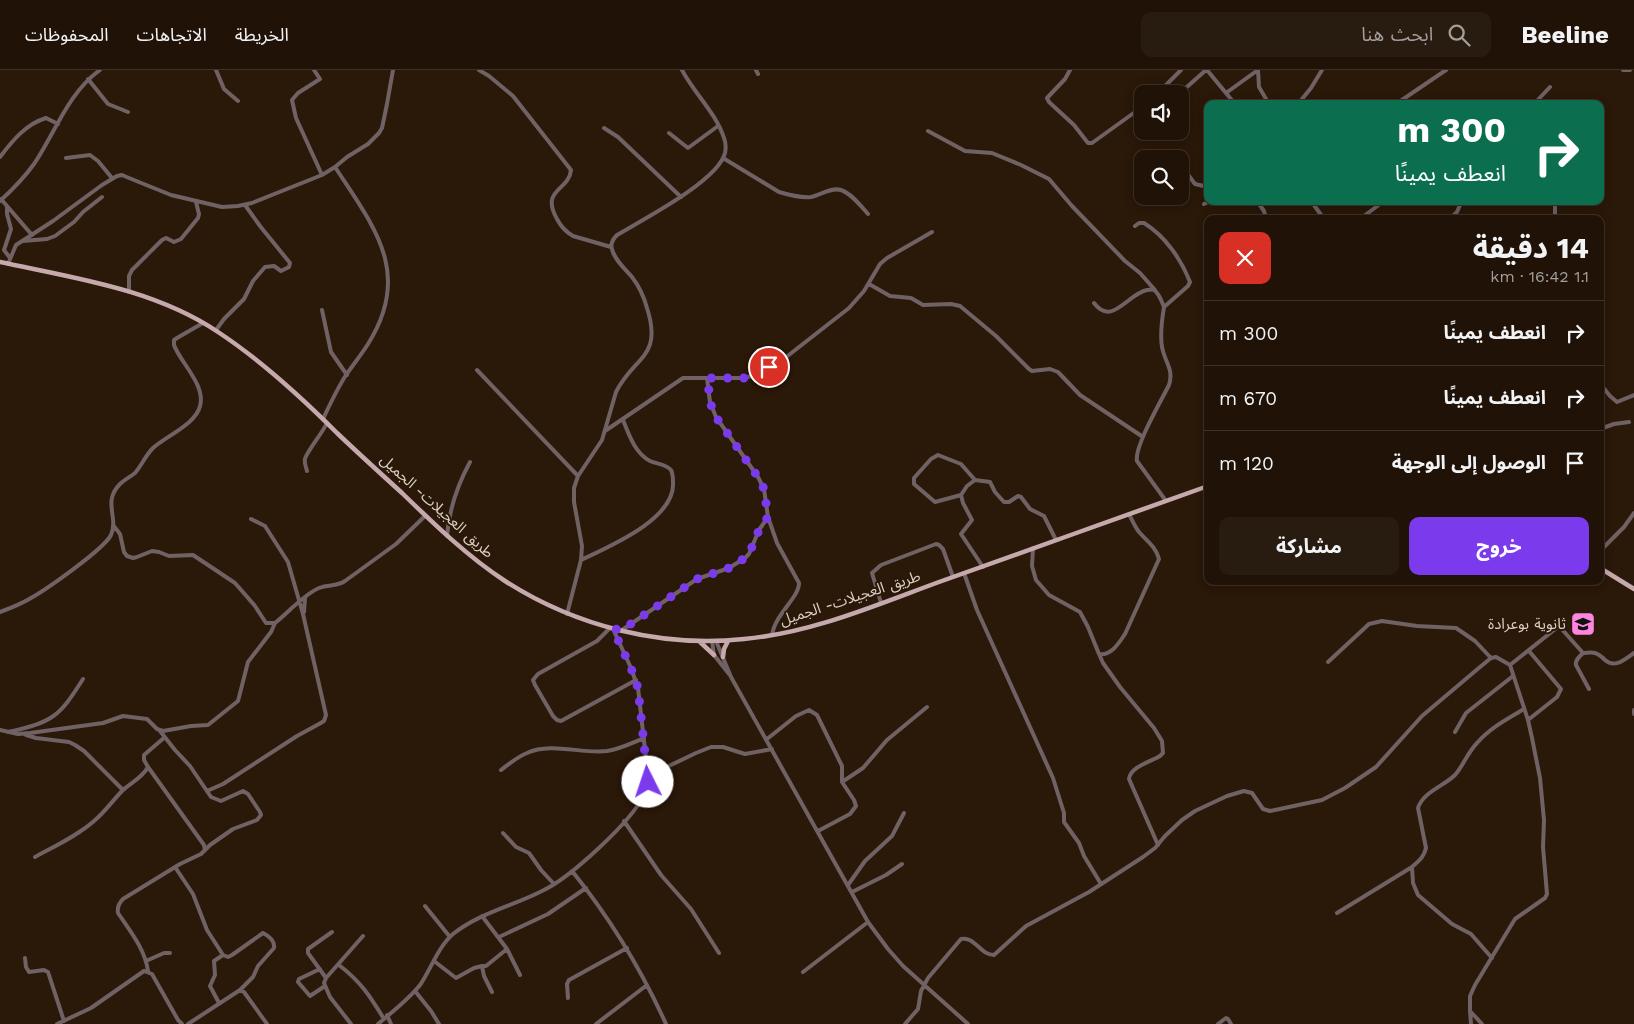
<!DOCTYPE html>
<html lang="ar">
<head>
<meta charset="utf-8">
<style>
	body { margin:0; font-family:"Work Sans","Noto Sans Arabic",sans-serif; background:#281b10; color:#f1f3f6; direction:rtl; height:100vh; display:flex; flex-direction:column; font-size:19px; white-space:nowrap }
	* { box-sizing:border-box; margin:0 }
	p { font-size:16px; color:#a29e9b }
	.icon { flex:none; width:28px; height:28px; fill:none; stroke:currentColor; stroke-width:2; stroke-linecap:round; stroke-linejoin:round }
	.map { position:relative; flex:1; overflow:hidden; direction:ltr }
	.panel { position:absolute; left:1204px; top:145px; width:400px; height:370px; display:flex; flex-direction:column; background:#201206; border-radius:10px; box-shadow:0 2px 12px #0003,0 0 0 1px #3d3228; direction:rtl }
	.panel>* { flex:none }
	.top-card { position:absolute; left:1204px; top:30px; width:400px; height:105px; border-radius:10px; box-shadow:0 2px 12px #0003,0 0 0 1px #3d3228; direction:rtl; background:#0b6e4f; color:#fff; overflow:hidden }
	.tools { position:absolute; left:1134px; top:15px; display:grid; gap:10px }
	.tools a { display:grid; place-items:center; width:55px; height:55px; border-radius:10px; background:#201206; box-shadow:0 2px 12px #0003,0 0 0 1px #3d3228; font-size:25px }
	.pin { position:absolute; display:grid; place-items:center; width:42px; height:42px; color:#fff; margin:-21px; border:2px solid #fff; border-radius:50%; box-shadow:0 1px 5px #0007 }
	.me { position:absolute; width:55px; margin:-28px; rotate:356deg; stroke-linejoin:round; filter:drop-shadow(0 0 4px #0008) }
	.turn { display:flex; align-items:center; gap:18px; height:105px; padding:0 15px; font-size:22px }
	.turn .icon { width:65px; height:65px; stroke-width:2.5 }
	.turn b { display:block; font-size:35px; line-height:42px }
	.round { display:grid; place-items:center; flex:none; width:52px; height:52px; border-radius:10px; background:#281b10 }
	.summary { display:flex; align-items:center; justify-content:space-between; height:85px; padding:0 15px }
	h1 { font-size:30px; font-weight:700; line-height:38px }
	.primary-button { display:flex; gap:10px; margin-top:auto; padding:10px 15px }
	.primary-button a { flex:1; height:58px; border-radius:10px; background:#7c3aed; color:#fff; font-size:20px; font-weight:700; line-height:58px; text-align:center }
	.primary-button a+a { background:#281b10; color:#f1f3f6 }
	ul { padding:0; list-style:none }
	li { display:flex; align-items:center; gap:15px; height:65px; padding:0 15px; border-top:1px solid #3d3228 }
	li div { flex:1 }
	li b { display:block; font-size:19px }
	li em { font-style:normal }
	header { display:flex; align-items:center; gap:30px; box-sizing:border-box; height:70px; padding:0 25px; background:#201206; border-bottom:1px solid #3d3228 }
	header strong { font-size:24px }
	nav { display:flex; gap:28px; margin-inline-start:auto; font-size:18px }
	.search { width:350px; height:45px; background:#281b10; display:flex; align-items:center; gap:12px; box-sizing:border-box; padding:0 18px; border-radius:10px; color:#a29e9b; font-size:19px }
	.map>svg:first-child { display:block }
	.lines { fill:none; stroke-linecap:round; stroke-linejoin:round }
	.minor { stroke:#706264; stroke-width:4 }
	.major { stroke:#c5a9ad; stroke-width:4.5 }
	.route { stroke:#7c3aed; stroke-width:9; stroke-dasharray:0 16.2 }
	.labels { text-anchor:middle; stroke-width:4; stroke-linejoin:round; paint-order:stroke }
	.street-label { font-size:15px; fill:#dccfc5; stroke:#2a1808 }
	.poi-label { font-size:15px; fill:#dccfc5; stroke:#2a1808; text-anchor:end }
</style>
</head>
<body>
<header>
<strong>Beeline</strong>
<div class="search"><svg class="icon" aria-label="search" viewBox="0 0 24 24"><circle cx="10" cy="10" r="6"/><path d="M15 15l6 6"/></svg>ابحث هنا</div>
<nav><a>الخريطة</a><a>الاتجاهات</a><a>المحفوظات</a></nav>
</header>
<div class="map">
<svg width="1634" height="954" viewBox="0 0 1634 954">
	<rect width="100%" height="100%" fill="#2a1808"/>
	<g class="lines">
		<path class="minor" d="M216,0l8,19 14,12
			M314,0l6,9 -22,14 -6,7 4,18 26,57
			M479,0l10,6 24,20 58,74c-2,21 -31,19 -14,49 4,8 9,13 16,17l38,11
			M756,0l2,4
			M1070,0l-5,9 -18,19 2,4 25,23 14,18h4l50,-36
			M1207,0l28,34
			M1258,0l1,17 10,17
			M1623,0h7
			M88,9l20,25 20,8
			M1226,23l32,-23
			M1157,24l24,-24
			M1179,24l27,-24
			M1298,34l13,-16 11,-18
			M1396,34l50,-34
			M1534,34l16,-17
			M1180,56l2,3
			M604,58l14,9 63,60
			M928,61l37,20 27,2 29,12 28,14 23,27 53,55 15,12 15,17
			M669,63l19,15 30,-22
			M0,87c13,-17 26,-33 46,-39l12,6
			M66,88l24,-3 8,6 14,17
			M723,88l56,34c10,3 22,6 32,5 10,-2 20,-10 30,-7 11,4 20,16 27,24
			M1180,102h6l9,12 13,3
			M1,129l31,36
			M0,131c12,-11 24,-23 34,-37 21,-31 34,-71 66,-94
			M1226,131h10
			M1257,131l7,10 2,8
			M1311,131l13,18
			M1555,131v18
			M1204,134l6,-3
			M7,137v7l4,15 -7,21 6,8
			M1360,149l24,-18
			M1450,149l7,-7 3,-7
			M1135,156l4,-3h5c21,13 37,36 46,59l-2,4 -24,21c-2,12 -4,28 -2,40 3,16 12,22 7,38 -8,16 -35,62 -32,76l29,40
			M23,171l24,-2 8,-3 19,-14 9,-10 19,-15
			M8,194l8,-19 37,-24 49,-36 15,-9 5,-1 7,3 42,17 51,12 16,-1 14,-3 70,-28 13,-8 12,-10 21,-13 11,-11 3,-5 5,-24 6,-34
			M869,214l21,12 21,2 12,7 28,-1 9,2 36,30 33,33 3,2 18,-2 8,3 22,23 63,42
			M129,222v-16l3,-6 30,-30 4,-2 8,4 7,-3 17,-21 1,-4 -3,-12
			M1094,233c18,24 33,-9 53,-13 2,0 5,-1 7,0 5,3 8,12 10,17
			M322,240l9,42 16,23
			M216,260l8,-11 20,-20 9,-18 12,-14 9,-1 7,5 8,-4 1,-4 -30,-37 -15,-21
			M477,300l101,106
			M707,308l3,24 6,15 42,60 6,12 4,28 9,26 22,40c0,15 -24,31 -27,52
			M1602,316l8,10 7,6 17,-7
			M323,349c7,-15 14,-30 23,-44 7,-10 15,-20 22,-31 45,-71 6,-117 -33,-177
			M1600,359l14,-5 15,-2
			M605,361l78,-53h62l15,-5 25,-15 64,-50 15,-17 16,-27 7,-6 45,-26
			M307,401c-1,-4 -3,-8 -2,-12 1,-6 18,-27 22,-36
			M961,425l-26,7 -21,-18v-6l17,-19 7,-4 23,9 14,16
			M113,455l7,9 4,18 3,4 6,2 4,-1 15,-6 7,1 10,4 24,-1 42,28 20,23 11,17h9c14,-11 28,-28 44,-35 10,-4 17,-1 26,-7l51,-37 29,-28
			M447,466c2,-25 11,-52 23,-74
			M1033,478l-1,18 4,14 13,15 31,17 8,15 11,27c12,2 20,-11 26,-20l34,-75c-3,-12 -12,-18 -20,-27 -4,-5 -7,-12 -10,-18
			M1600,481l24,-24 10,-14
			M581,490c27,-13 95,-41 92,-78 0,-4 0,-8 -2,-12 -5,-6 -14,-6 -21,-9 -15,-8 -21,-26 -27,-41
			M983,497l-22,-33 11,-14 -9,-17 -2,-8 6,-9 8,-6 15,2 5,10 9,10h5l9,-6 3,1 9,12 14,7 12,24
			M964,503l13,37 76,168 11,35v9l15,21 5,13 17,28
			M881,533l-9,-30 9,-8 55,-21 3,1 4,4 10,28
			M0,542c11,-4 21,-8 31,-14 16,-9 73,-49 80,-63 8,-18 -9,-33 9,-51 4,-4 10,-7 15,-11 7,-8 10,-17 18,-25 13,-12 43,-24 47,-42 6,-21 -20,-44 -26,-61v-5l3,-2 26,-15
			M304,542l1,-14
			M567,544l14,-54 1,-14 -8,-44v-14l4,-12 24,-36 14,-48c18,-36 47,-34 31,-84 -3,-11 -8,-22 -15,-31 -7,-8 -18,-18 -20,-28 -2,-6 1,-10 5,-14 25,-15 101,-54 108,-82 1,-5 1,-10 -1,-15 -8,-25 -30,-45 -42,-68
			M610,558l-13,13 -59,33 -5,6 2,5 18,31 4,4 4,1 75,-41
			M622,560l75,-51 32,-11 16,-10 4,-4 10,-24 9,-13
			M712,571l2,14 15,19
			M716,571l15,36 137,245 20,27 15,17 65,58
			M1583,583c-4,4 -8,7 -7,12l13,24
			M1099,584l4,9 17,24 34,41 8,13 1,12 -3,3c-10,6 -30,11 -31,23l29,66
			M1328,592l41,-38 13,-3 35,5 39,2 19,13 16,17
			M1510,595l49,-39 24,27c4,0 8,-1 12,0 4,1 7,4 10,7 10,9 20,-1 29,-7
			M1634,640v4
			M1528,650l29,-23 4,-8 -32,-38
			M0,660l18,4 12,-1 73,-10 20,-7 24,3 10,10 6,2 28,-5 17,-1 30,-24 10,-39 23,-30 4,-9
			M8,662c45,-10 51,-15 75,-53
			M1455,662l11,-19 47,-37
			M26,665l10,3 33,4 6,3 9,6 39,39
			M767,669l29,-23 13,-6 8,5 25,51v16l12,18 2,6 -6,8 -32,17
			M148,697l56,78 1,5
			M501,700c8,-6 16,-13 26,-17 24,-11 54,1 80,-2 13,-2 25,-8 37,-13
			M648,706l48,-23 15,-6h12l22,7 27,-5
			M842,712l21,-14 24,-28 40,-33
			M207,721l16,-7 74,-48 22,-12 5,-3 2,-6 -23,-101 -15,-52 -23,-36 -14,-7
			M624,751l37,54 30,34 28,44
			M503,763l13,14 13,6 12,17 13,14
			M35,787c20,-11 42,-21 59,-36 11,-9 19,-21 29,-31 9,-8 19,-12 25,-23l-4,-7v-5l21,-18
			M175,797l18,27 14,36 16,25
			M1412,797l1,16 5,12 34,29 19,10 21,24
			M572,801c38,47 69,98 94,153
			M848,815l17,-24 27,-25 12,-23
			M852,822l34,-17 16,-11
			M425,836l25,31
			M1337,843l75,-46c7,-6 12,-10 14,-19l-8,-40c5,-16 26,-22 37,-33 8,-9 13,-23 22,-32 13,-15 30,-24 47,-34
			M482,846l25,33 13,26
			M499,867l49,-23 38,-26
			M25,888l1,9 3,5 15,-2 4,2 16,49
			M146,891l18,-8h6
			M434,891l22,17 18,-10 8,-2
			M339,895c22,17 31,31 45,54
			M320,899l-21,10 -1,3 12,14 15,-10
			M148,901c-3,-22 -18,-40 -30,-58 -1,-6 1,-10 5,-14l57,-35 21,-10 9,-9 23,-16 24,-9 4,-5 -1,-3 -12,-18 -5,-3 -22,10 -10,-4 -21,-31 -15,-16 -15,-19
			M803,902l65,-50
			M326,908l-18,-25v-4l24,-17
			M415,921l16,20 8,13
			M492,922l-8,-16 -2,-10h4l21,-17
			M568,928l-1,-14 2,-4 58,-32
			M219,933l-9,-17 5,-11 -1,-14 9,-6 5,2 4,-2 31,-22c6,3 12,8 11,15l-16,18 -5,11 -13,13
			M1470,941l1,13
			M387,945l4,9
			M57,954l34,-16 53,-37 8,3 26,46 4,4
			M188,954l52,-34 4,2 23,32
			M351,954l-21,-27 -6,-14 2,-5 37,-42
			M378,954c14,-12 30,-24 42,-39 11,-16 18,-38 33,-51 26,-21 60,-28 89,-43 28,-13 89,-69 102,-96 3,-6 4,-12 4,-19l-10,-88 -7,-20 -18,-39
			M596,954l51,-39
			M905,954l13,-15 3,-18 7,-13 33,-39c14,-3 19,16 33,16l32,-29 63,-34 54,-35 12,-9 10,-12 17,-16 13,-9 32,-15 17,-5 8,2 11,16 7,2 52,-11 23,-12 31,-21 46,-51 58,-49 11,-9 5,-1 14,8 18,55 4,18 8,40 4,42 -1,27 4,47 -2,4 -30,21 -40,66 -5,11v15l12,13
			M1218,954l8,-6 2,1 3,5"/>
		<path class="major" d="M0,192c74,16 154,27 218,70 44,29 82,64 119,101 21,20 43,40 65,60 32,31 65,63 103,88 70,45 156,67 239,58 68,-6 132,-34 195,-57 90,-32 179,-64 269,-96
			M1600,498l34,21
			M699,571l15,14
			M723,587l1,-8 4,-8"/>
	</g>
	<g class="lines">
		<path class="route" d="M648,712l-10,-94 -7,-20 -18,-39 9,1 75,-51 32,-11 16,-10 4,-4 10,-24 9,-13 -4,-28 -6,-12 -42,-60 -4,-7 -5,-32h38l24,-11"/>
	</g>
	<defs>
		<symbol id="school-square" viewBox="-11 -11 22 22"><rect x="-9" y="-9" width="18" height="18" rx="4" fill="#fe85e0" stroke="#2a1808"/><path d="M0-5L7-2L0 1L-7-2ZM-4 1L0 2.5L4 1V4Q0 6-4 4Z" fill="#111"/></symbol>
	</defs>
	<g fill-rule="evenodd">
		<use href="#school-square" x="1569" y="540" width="28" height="28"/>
	</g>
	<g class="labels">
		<g class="street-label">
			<text transform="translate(437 436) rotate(42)" y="5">طريق العجيلات- الجميل</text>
			<text transform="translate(850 528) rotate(-18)" y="5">طريق العجيلات- الجميل</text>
		</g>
		<g class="poi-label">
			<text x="1566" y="559">ثانوية بوعرادة</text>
		</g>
	</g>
</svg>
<div class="tools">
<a><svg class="icon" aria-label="sound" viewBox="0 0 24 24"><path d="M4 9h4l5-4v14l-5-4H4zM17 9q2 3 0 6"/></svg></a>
<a><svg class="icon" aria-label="search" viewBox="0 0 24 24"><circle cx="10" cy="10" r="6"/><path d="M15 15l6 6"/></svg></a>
</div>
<div class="pin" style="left:769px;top:297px;background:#d93025"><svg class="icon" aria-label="arrive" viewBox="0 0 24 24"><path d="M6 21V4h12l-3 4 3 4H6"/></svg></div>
<svg class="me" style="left:648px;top:712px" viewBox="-20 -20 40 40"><circle r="19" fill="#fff"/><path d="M0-13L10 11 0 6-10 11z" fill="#7c3aed"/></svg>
<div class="top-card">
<div class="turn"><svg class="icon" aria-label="right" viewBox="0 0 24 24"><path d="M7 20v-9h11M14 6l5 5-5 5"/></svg><div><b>300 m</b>انعطف يمينًا</div></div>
</div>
<section class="panel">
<div class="summary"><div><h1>14 دقيقة</h1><p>1.1 km · 16:42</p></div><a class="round" style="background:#d93025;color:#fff"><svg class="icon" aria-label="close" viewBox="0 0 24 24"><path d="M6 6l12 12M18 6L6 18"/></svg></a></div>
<ul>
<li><svg class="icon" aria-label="right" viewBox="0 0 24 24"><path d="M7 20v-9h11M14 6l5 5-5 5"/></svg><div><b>انعطف يمينًا</b></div><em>300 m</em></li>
<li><svg class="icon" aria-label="right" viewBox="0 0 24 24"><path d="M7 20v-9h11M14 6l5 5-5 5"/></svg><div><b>انعطف يمينًا</b></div><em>670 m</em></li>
<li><svg class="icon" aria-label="arrive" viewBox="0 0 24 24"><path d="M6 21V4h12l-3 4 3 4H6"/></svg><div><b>الوصول إلى الوجهة</b></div><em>120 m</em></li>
</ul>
<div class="primary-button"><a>خروج</a><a>مشاركة</a></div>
</section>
</div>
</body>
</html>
